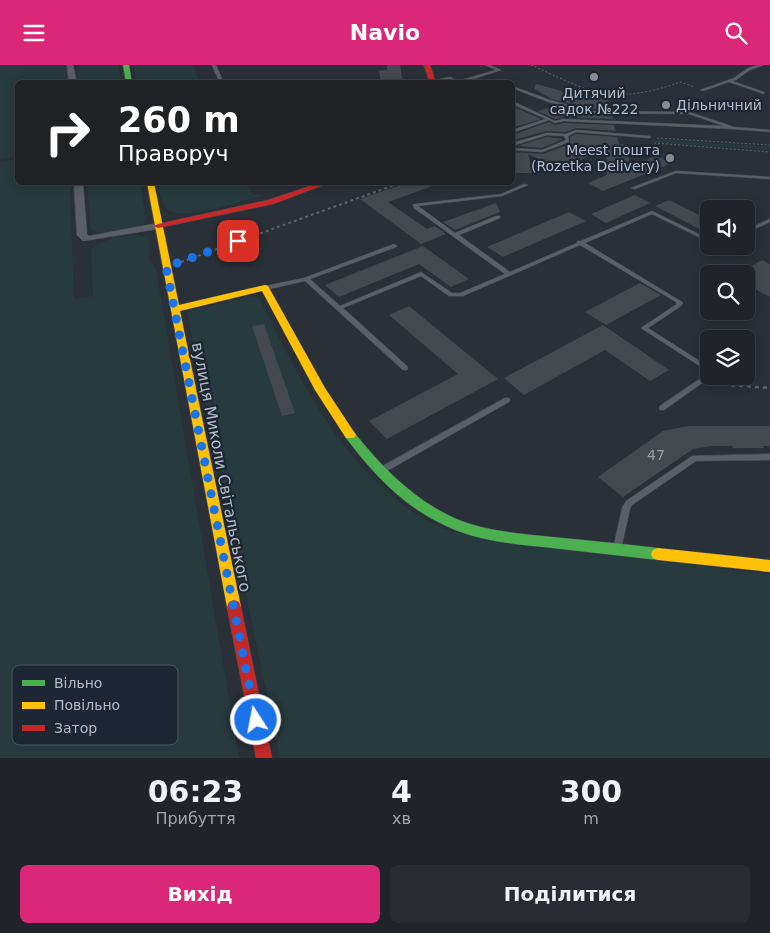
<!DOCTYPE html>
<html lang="uk">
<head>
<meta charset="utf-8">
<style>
	body { margin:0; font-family:"DejaVu Sans",sans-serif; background:#282c32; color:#f1f3f6; height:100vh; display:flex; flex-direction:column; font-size:19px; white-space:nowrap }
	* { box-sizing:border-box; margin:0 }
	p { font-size:16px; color:#a2a4a8 }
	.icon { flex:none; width:28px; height:28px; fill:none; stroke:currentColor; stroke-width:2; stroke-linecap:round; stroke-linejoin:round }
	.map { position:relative; height:693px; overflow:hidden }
	.panel { display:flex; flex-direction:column; background:#20242a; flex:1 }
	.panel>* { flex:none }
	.banner { position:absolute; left:15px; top:15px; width:500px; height:105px; border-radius:8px; box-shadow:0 2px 12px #0003,0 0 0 1px #3d4147; background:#202124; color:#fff; overflow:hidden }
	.fabs { position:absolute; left:700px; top:135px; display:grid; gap:10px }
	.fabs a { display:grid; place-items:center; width:55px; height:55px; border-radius:8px; background:#20242a; box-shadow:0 2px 12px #0003,0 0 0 1px #3d4147; font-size:25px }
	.pin { position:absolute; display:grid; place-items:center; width:42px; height:42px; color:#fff; margin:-21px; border-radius:10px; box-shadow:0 2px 8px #0006 }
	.me { position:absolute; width:55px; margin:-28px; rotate:349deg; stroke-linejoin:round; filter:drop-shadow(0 0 4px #0008) }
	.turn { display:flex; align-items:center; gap:18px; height:105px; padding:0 20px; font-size:22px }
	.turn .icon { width:65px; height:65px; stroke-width:2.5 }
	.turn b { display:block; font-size:35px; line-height:42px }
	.eta { display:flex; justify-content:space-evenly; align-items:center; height:85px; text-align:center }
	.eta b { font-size:30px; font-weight:600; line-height:35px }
	.cta { display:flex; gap:10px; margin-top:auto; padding:10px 20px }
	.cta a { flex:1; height:58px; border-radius:8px; background:#db2777; color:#fff; font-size:20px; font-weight:600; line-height:58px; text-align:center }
	.cta a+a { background:#282c32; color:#f1f3f6 }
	header { display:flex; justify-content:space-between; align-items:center; height:65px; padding:0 20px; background:#db2777; color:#fff; font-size:22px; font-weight:600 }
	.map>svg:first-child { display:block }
	.green { fill:#273a3e }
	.building { fill:#444950 }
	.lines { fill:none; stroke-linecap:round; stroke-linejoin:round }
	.lane-casing { stroke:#484c53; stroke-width:1 }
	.street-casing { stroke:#484c53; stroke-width:1 }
	.fast-casing { stroke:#484c53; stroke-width:1 }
	.slow-casing { stroke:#484c53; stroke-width:1 }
	.jam-casing { stroke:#484c53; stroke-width:1 }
	.path-far2 { stroke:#5d636a; stroke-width:1; stroke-dasharray:2 2; stroke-linecap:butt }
	.path-far1 { stroke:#5d636a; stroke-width:2; stroke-dasharray:3 3; stroke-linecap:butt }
	.path { stroke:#5d636a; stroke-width:2.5; stroke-dasharray:4 4; stroke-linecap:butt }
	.lane { fill:#5a5e66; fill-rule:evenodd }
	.street { fill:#5a5e66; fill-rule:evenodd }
	.fast { fill:#4caf50; fill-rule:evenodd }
	.slow { fill:#ffc107; fill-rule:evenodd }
	.jam { fill:#c62828; fill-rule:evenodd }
	.route { stroke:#1a73e8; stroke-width:9; stroke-dasharray:0 16.2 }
	.poi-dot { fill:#848b96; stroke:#1d2633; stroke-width:2 }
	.labels { text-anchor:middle; stroke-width:4.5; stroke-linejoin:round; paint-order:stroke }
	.far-poi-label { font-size:14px; fill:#b4bcc9; stroke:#1d2633 }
	.number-label { font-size:14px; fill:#989fab }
	.street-label { font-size:16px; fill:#b4bcc9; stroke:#1d2633 }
	.key { fill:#1d2633; stroke:#4a5360; stroke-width:1 }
	.key-label { font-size:14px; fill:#b4bcc9 }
</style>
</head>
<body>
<header><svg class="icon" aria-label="menu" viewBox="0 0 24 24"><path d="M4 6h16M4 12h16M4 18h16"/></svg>Navio<svg class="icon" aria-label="search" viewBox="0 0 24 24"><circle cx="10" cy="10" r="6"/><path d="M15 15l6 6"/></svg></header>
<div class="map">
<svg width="770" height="693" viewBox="0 0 770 693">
	<rect width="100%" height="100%" fill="#2a3038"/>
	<path class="green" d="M0,0h65l2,17 -49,1 -1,74 -17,2z
		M78,0h40l4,17h-43z
		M134,0h59l6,17h-62z
		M651,74l119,8v3l-118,-8z
		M17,94l1,24h52l4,116 19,-3 -2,-47c14,-12 38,-15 56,-13 7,12 -4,19 9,33l83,489h-239v-596z
		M87,118h53l6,35 -2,5 -5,3c-13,2 -39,13 -49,2z
		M158,118h88l7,12h10c-19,5 -81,29 -97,13 -6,-7 -7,-17 -8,-25z
		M250,231l7,1 4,4c39,79 81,166 157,214 11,7 23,12 34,17l318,43v183h-490l-93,-445 2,-2z"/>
	<path class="building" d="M387,0h13l3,18h-22l-2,-12 8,-1z
		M536,19l55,15 17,1 2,9h-19l-39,-10 -18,-10z
		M512,41l29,13 -29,9z
		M555,41l36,9h21l1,4 -50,-2 -8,2 -17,-8z
		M549,57l6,3 8,-2 51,2 2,6 -40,-3 -10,4 -20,-1 -34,10v-6z
		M576,69l41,3 2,7 8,1 3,21 26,-10 16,7 -69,28 -15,-8 19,-8 -1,-26 -48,20 -30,-15 5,19h-21v-21l31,2 27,-10v-7z
		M547,72l16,2 -21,9 -25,-2z
		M407,118h30l1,1 -50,18 39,27 8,-3 11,8 -25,10 -61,-45z
		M635,130l15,8 -44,20 -15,-9z
		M669,135l40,20v14l-54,-28z
		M496,138l4,9 -45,18 -12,-8z
		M569,147l17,9 -83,36 -16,-10z
		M423,181l46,33 -18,8 -32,-23 -80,33 -14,-12z
		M762,195l8,4v33l-17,-9 -7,4v-23z
		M640,218l21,12 -55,30 -21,-13z
		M409,241l89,73 -111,60 -18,-18 89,-47 -69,-59z
		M264,259l31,89 -13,3 -30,-90z
		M603,260l66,45 -19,11 -45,-31 -81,45 -20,-17z
		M688,361h82v20h-7l1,2h-31l-1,-2h-20l-19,3 -70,48 -25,-20 65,-46z"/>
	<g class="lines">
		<defs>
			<path id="lane" d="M212,0h4l6,14 -2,4h-4l2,-4z
				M485,0h5l11,5 -40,13h-5l-6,-4 -18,3 -2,-1 20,-4 8,4 38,-11z
				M758,0h6l-14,5 -14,10 -4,1 32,11v2l-35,-12 -26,9 -3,-1 34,-12 14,-10z
				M512,21l38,14 41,11 98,1 45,15 36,3v2l-37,-3 -170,-8 -8,2 -6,-3 -37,13v-3l34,-11 -34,-15v-3l43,20 8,-2 161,7 -35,-12 -98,-1 -43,-11 -36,-14z
				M576,65l73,6 2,1 -2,1 -73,-6 -8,4 1,6 -27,10 -30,-2v-2l30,2 24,-10 -2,-4 -17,-1 -35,11v-3l35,-10 19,1z
				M676,106l94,6v2l-94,-6 -41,16 -4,-1z
				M524,119l4,1 -26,11 -84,10 37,27 41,-17h4v2l-41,17 51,37 67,-29v-2h4l71,-30 57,28v3l-57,-28 -67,29 97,59 1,1 -2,3 -33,22 61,39v5l-68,-44 36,-24 -1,-2 -96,-57 -117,51h-14l-28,-20 -78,32 64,58 1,2 -1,2h-4l-98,-89 -40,9 -3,-2 3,-2 39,-8 90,-34 3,2 -1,1 -86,32 30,27 81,-34 31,21h8l45,-19 -91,-66 -1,-3 2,-1 86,-10z
				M770,154v3l-24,11v-3z
				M707,309h2v2h3l-48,34h-4l-1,-2 1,-2z
				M505,333h4l1,2 -1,2 -124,70h-6l-1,-2 1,-2z
				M770,389v6l-74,1 -64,44 -2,4 -9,40 -1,3 -3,1 -3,-1 -1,-3 9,-41 4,-7 66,-45z"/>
			<path id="street" d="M67,0h6l4,18h-8z
				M74,118h9l4,51 2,2 69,-13 5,3 -5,3 -75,12 -6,-6z"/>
			<path id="fast" d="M123,0h6l3,18h-6z
				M350,366l4,1c26,33 56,64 94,83 32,16 68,18 104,22 35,3 71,7 106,11l5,2 2,4 -2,4 -5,2c-35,-4 -71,-8 -106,-12 -39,-4 -79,-7 -114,-26 -38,-19 -67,-51 -92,-84l-2,-3 2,-3z"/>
			<path id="slow" d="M147,118h7l25,122 86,-20 3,1 57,102 31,47 -2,3h-8l-31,-48 -53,-99 -82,20 61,296 -2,5 -5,2 -5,-2 -2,-5z
				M658,483l112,12v12l-112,-12 -5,-2 -2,-4 2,-4z"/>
			<path id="jam" d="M424,0h6l6,18h-6z
				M319,118h10l-56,21 -115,24 -4,-2 4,-2 110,-24z
				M234,535l5,2 2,5 31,151h-16l-29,-151 2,-5z"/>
		</defs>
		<use href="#lane" class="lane-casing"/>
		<use href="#street" class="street-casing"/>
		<use href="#fast" class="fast-casing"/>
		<use href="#slow" class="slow-casing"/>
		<use href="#jam" class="jam-casing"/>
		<path class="path-far2" d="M531,0c21,9 43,21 65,27 29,7 58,-1 85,-10l13,5
			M657,73l113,7
			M654,78l116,9"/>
		<path class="path-far1" d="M181,197l219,-79"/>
		<path class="path" d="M715,319l55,4"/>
		<use href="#lane" class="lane"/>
		<use href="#street" class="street"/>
		<use href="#fast" class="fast"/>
		<use href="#slow" class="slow"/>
		<use href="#jam" class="jam"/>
	</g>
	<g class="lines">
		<path class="route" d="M238,176l-72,26 90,453"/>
	</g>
	<g class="poi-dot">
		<circle cx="594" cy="12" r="5"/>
		<circle cx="666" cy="40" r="5"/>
		<circle cx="670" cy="93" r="5"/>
	</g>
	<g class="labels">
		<g class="far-poi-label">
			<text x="594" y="33">Дитячий<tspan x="594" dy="16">садок №222</tspan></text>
			<text x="676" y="45" text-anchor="start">Дільничний</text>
			<text x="660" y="90" text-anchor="end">Meest пошта<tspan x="660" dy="16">(Rozetka Delivery)</tspan></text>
		</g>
		<g class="number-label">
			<text x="656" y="395">47</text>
		</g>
		<g class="street-label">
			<text transform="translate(222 402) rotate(79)" y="6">вулиця Миколи Світальського</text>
		</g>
	</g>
	<rect x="12" y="600" width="166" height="80" rx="8" class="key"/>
	<rect x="22" y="615" width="23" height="6" fill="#4caf50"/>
	<rect x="22" y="637" width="23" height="7" fill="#ffc107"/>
	<rect x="22" y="660" width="23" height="6" fill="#c62828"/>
	<g class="key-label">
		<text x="54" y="623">Вільно</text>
		<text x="54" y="645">Повільно</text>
		<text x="54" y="668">Затор</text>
	</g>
</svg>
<div class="fabs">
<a><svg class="icon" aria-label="sound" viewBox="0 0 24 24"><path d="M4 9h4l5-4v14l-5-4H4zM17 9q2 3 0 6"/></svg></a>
<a><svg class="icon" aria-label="search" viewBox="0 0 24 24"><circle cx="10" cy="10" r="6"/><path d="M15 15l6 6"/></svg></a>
<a><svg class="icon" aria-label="layers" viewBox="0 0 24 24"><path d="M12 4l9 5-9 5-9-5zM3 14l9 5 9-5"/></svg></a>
</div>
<div class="pin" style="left:238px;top:176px;background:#d93025"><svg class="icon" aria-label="arrive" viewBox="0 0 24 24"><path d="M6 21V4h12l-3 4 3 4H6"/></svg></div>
<svg class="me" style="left:256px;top:655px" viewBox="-20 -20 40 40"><circle r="17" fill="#1a73e8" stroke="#fff" stroke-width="3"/><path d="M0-11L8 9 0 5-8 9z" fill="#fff"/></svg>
<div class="banner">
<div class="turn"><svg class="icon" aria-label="right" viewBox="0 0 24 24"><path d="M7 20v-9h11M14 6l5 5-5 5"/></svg><div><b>260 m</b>Праворуч</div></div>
</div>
</div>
<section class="panel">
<div class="eta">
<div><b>06:23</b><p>Прибуття</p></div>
<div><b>4</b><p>хв</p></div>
<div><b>300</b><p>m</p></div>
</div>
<div class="cta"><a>Вихід</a><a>Поділитися</a></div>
</section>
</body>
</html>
